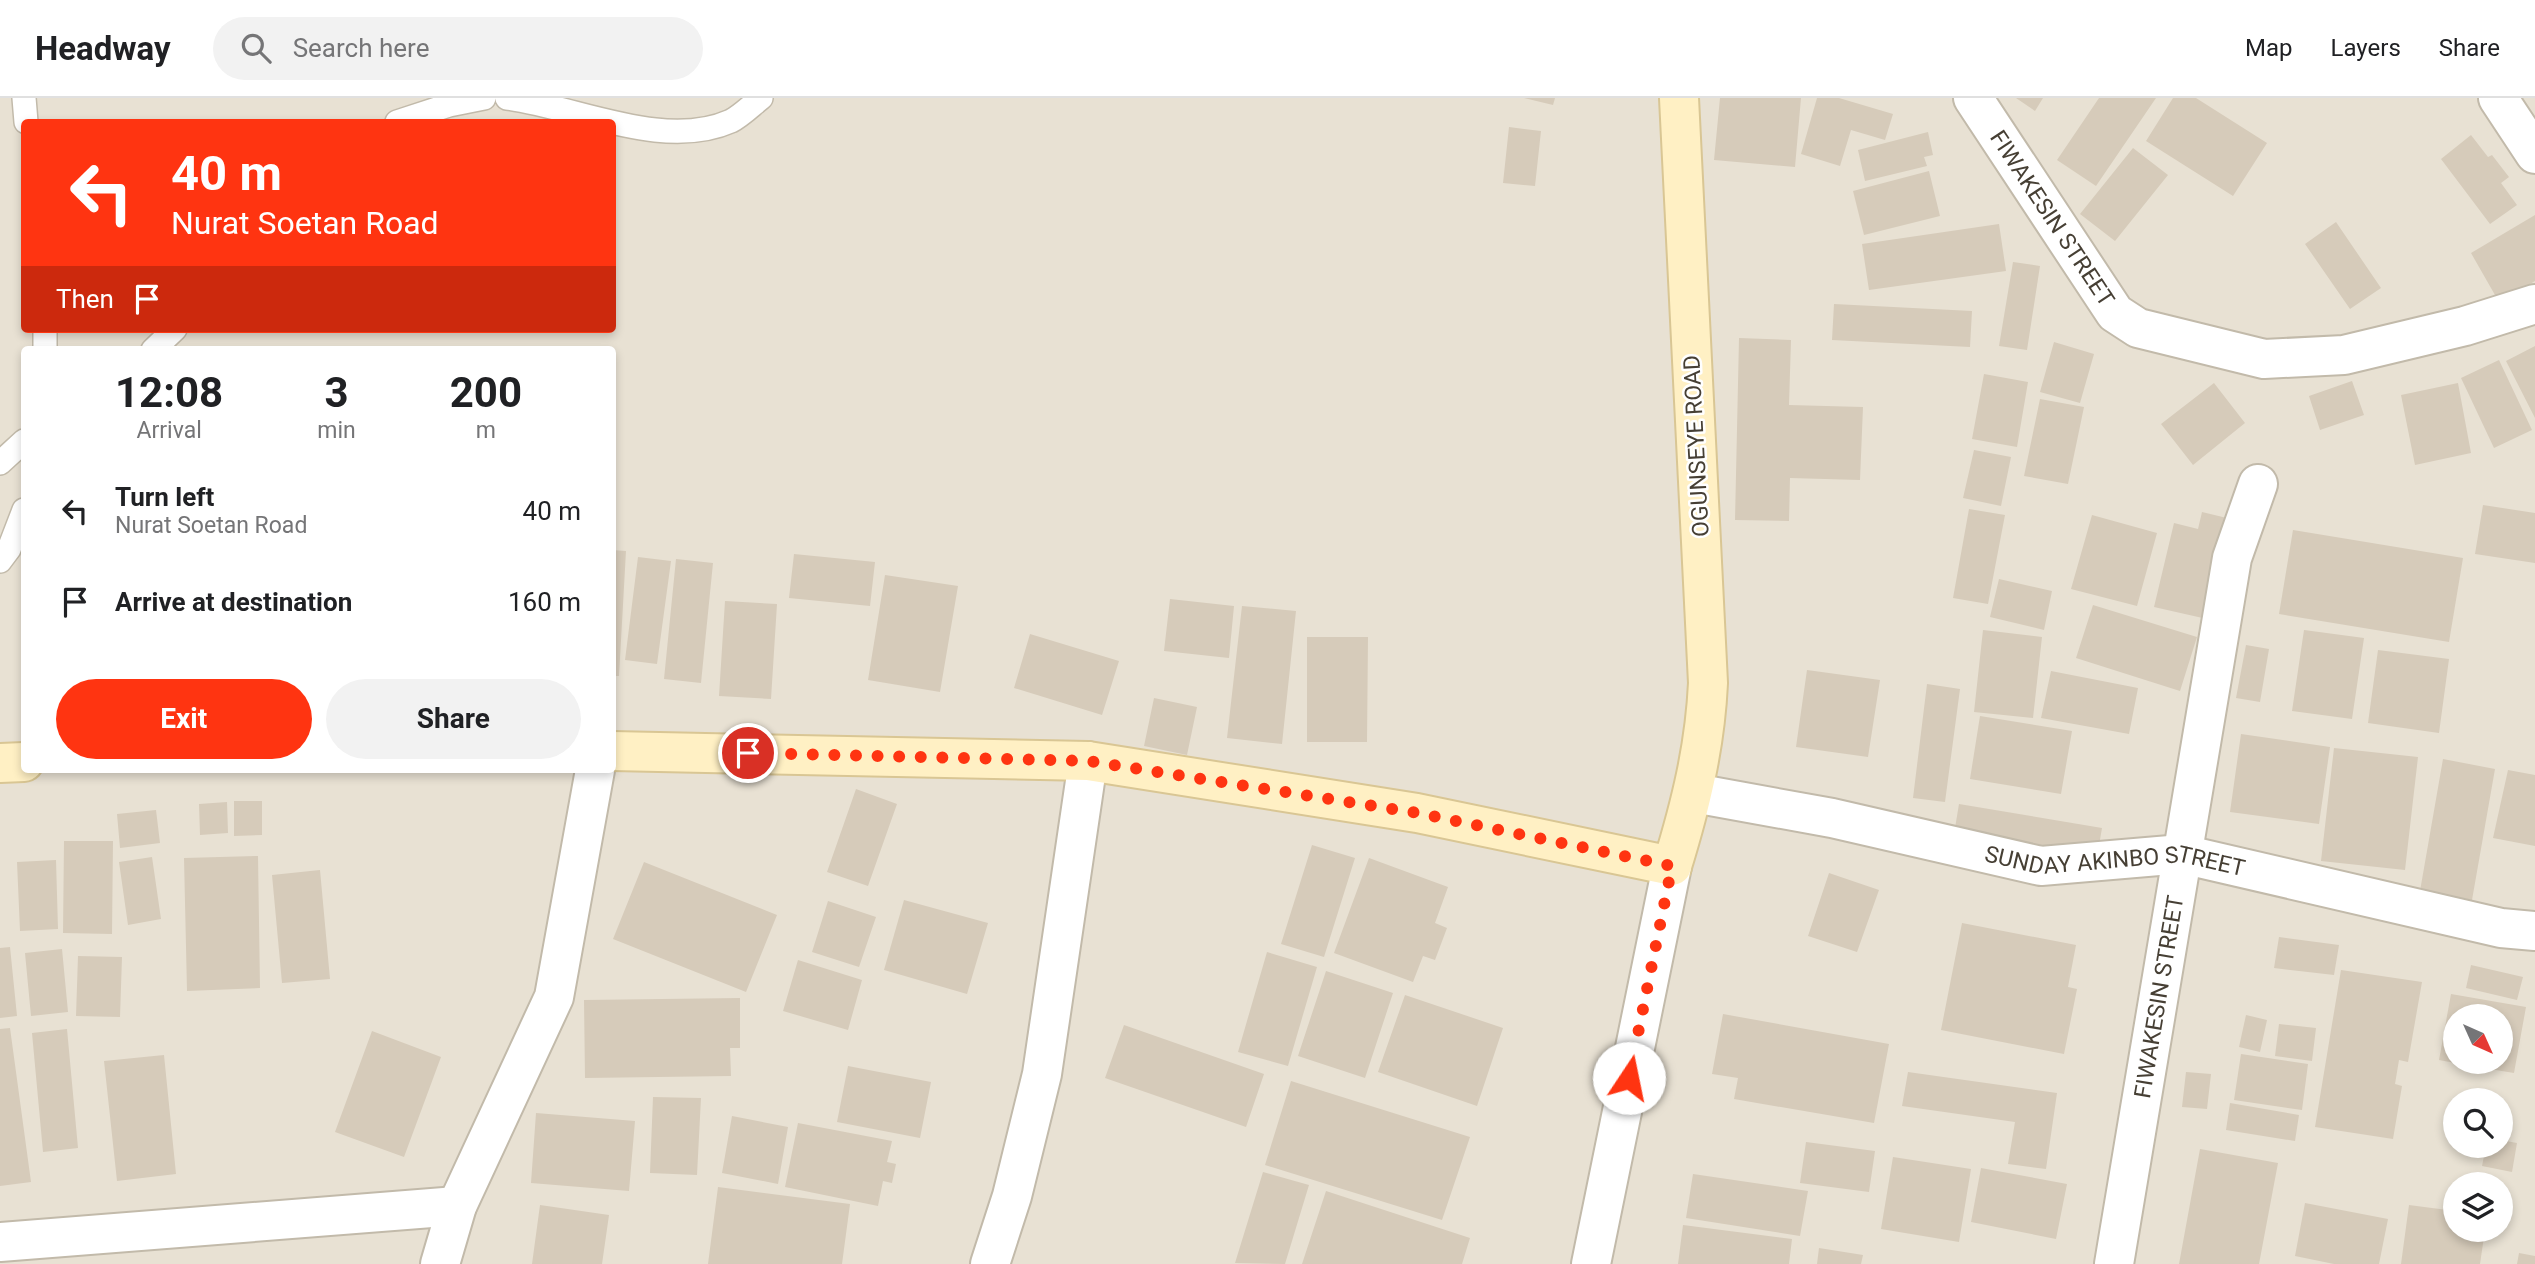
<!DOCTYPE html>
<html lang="en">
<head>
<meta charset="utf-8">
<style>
	body { margin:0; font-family:Roboto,sans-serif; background:#f2f2f2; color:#202124; height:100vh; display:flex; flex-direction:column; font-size:26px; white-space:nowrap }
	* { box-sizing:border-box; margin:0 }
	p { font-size:23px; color:#757577 }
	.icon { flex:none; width:38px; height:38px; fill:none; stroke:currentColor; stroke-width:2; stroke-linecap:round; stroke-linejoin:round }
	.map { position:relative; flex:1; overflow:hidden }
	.details { position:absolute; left:21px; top:248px; width:595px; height:427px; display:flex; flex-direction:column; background:#fff; border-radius:7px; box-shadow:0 4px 10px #0003 }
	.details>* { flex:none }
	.top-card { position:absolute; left:21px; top:21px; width:595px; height:214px; border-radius:7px; box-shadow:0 4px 10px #0003; background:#ff3411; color:#fff; overflow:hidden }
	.needle { width:46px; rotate:135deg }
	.controls { position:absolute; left:2443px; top:906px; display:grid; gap:14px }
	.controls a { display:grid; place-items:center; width:70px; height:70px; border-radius:50%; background:#fff; box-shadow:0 4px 10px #0003; font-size:35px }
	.pin { position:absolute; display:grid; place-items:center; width:60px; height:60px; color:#fff; margin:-30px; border:4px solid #fff; border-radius:50%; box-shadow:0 2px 7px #0007 }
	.me { position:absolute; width:77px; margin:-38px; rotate:11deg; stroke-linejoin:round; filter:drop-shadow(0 0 5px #0008) }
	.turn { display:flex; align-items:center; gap:24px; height:147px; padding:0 35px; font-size:32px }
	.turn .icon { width:91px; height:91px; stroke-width:2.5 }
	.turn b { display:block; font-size:49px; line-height:60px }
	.then { display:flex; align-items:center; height:66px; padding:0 35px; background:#0003; gap:14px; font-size:26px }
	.eta { display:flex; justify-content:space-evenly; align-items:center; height:119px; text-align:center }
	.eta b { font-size:42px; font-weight:700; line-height:49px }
	.action { display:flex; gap:14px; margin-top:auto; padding:14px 35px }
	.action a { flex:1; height:80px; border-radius:42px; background:#ff3411; color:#fff; font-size:28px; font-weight:700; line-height:80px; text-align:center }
	.action a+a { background:#f2f2f2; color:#202124 }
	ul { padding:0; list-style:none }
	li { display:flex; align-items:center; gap:21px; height:91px; padding:0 35px }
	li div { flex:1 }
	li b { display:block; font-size:26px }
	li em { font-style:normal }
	header { display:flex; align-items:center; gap:42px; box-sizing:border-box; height:98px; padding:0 35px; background:#fff; border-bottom:2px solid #e0e0e0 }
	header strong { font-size:33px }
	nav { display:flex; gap:38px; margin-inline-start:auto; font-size:24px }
	.search { width:490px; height:63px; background:#f2f2f2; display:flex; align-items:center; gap:18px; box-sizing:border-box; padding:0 24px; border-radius:38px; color:#757577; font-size:26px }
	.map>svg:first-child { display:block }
	.residential { fill:#e8e1d3; fill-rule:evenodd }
	.building { fill:#d6cbba }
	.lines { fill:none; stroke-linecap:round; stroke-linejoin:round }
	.lane-casing { stroke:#c2baaa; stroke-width:26 }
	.street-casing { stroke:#c2baaa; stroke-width:42 }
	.secondary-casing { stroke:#d9c694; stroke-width:42 }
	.lane { stroke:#fff; stroke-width:23 }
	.street { stroke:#fff; stroke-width:38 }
	.secondary { stroke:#fff0c4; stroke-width:38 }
	.route { stroke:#ff3411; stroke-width:12; stroke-dasharray:0 21.6 }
	.labels { text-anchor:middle; stroke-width:5; stroke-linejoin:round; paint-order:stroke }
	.street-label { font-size:23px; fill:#463f34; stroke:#fff }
</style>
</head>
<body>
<header>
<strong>Headway</strong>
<div class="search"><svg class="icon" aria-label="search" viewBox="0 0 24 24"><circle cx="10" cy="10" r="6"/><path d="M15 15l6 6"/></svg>Search here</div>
<nav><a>Map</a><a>Layers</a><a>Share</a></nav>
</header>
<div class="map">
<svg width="2535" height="1166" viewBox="0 0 2535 1166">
	<rect width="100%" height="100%" fill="#f4efe5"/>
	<path class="residential" d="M0,0h2535v1166h-2535zM24,24h588v207h-588zM24,252h588v420h-588zM2455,919h46v45h-46zM2455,1003h46v45h-46zM2455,1087h46v45h-46z"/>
	<path class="building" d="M1524,0h31l-2,7z
		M1720,0h81l-6,69 -81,-7z
		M1817,0h22l54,16 -8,26 -34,-10 -11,36 -39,-12z
		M2016,0h27l-8,13z
		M2099,0h57l-60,88 -39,-26z
		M2173,0h23l71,45 -34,53 -87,-55z
		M1509,29l32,4 -6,55 -32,-3z
		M1928,34l5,23 -9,2 3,9 -62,15 -7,-31z
		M2471,37l17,22 4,-2 17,22 -8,6 16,22 -27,19 -49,-65z
		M2133,50l35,27 -53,66 -35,-27z
		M1929,73l11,45 -76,19 -11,-44z
		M2535,117v66l-36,21 -28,-49z
		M2336,124l45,66 -31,21 -45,-65z
		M1999,126l7,47 -137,19 -7,-46z
		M2013,164l27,4 -13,84 -28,-4z
		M1834,206l138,7 -2,36 -138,-7z
		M1739,240l52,2 -2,65 74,2 -3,73 -70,-2 -1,43 -54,-1z
		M2054,244l40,12 -14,49 -40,-11z
		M2535,248v72l-29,-57z
		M2499,262l33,70 -38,18 -33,-70z
		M1984,276l44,8 -11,65 -45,-8z
		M2352,283l12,34 -44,15 -11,-34z
		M2214,285l31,40 -52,42 -32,-41z
		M2458,285l13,70 -56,12 -14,-70z
		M2040,301l44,8 -16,77 -44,-8z
		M1974,352l37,7 -10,49 -38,-8z
		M2483,407l52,8v50l-60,-9z
		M1969,411l36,6 -17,89 -35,-6z
		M2202,414l29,7 -24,100 -53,-12 20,-84 24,6z
		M2092,417l65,18 -20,73 -66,-17z
		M2293,432l170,28 -14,84 -170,-28z
		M612,452l14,1 -7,125h-7z
		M794,456l81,8 -5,44 -81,-8z
		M638,459l33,4 -14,103 -32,-4z
		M676,461l37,4 -12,120 -37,-4z
		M885,477l73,11 -18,106 -72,-12z
		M1999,481l53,12 -8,39 -54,-13z
		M1170,501l64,7 -5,52 -65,-7z
		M725,503l52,3 -6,95 -52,-3z
		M2093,507l104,32 -17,54 -104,-33z
		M1242,508l54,5 -14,133 -55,-6z
		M1983,532l59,7 -9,81 -59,-6z
		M2304,532l60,8 -12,81 -60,-8z
		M1030,536l89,27 -17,54 -88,-27z
		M1307,539h61l-1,105h-60z
		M2246,547l23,4 -9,53 -24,-4z
		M2378,552l71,9 -10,74 -71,-10z
		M1807,572l73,10 -12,77 -72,-10z
		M2051,573l87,17 -9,46 -88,-16z
		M1927,586l33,5 -15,113 -32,-4z
		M1154,600l43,9 -10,48 -43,-9z
		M1980,618l92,15 -11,63 -91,-15z
		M2241,636l89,13 -11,77 -89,-12z
		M2334,650l84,9 -13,113 -84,-9z
		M2443,661l52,10 -23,131 -52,-9z
		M2508,672l27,5v71l-42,-8z
		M856,691l41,15 -29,82 -41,-14z
		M234,703h28v34l-28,1z
		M227,704l1,31 -28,2 -1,-31z
		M1959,706l143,24 -6,35 -143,-23z
		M156,712l4,33 -40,5 -3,-34z
		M64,743h49l-1,93 -49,-1z
		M1312,747l43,13 -31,99 -43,-13z
		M258,758l2,132 -73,3 -3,-133z
		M152,759l9,62 -33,6 -9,-63z
		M1369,760l79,29 -13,36 12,5 -12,32 -12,-4 -10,26 -79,-29z
		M56,762l2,69 -38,2 -3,-69z
		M644,764l133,53 -31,77 -133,-53z
		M320,772l10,109 -48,4 -10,-108z
		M1829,775l50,17 -22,62 -49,-16z
		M904,802l84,23 -21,71 -83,-24z
		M828,803l48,16 -17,50 -47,-15z
		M1962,825l114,22 -8,42 9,2 -13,65 -123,-24z
		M2279,839l60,8 -5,30 -60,-7z
		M10,849l7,69 -17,2v-70z
		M62,851l6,63 -37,4 -6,-63z
		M1267,854l50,15 -29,99 -50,-14z
		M78,858l44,1 -2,60 -44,-1z
		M798,862l64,20 -14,50 -65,-19z
		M2471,867l52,12 -6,23 -51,-12z
		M2341,872l81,12 -14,80 -9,-2 -4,24 7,2 -9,53 -78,-12z
		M1326,873l67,22 -28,85 -67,-22z
		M2451,896l75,13 -12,66 -55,-9 42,-2v-45h-46v46l-16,-3z
		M1405,897l98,33 -26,78 -99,-34z
		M740,900v50h-10l1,28 -146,2 -1,-78z
		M1723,916l166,30 -15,79 -140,-24 4,-21 -26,-4z
		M2246,917l21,5 -7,32 -21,-5z
		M2279,926l37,4 -4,33 -37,-5z
		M1124,927l140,49 -18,53 -141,-49z
		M10,930l21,154 -31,4v-157z
		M67,931l11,119 -35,4 -11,-119z
		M372,933l69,26 -37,100 -69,-25z
		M2241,956l67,10 -6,46 -68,-10z
		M164,957l12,119 -59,7 -13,-120z
		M848,968l83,16 -11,56 -83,-16z
		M1908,974l149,21 -11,76 -38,-5 7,-42 -113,-16z
		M2186,974l25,2 -4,35 -25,-2z
		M1291,983l179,56 -28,83 -177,-55z
		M653,999l48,1 -4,77 -47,-2z
		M2230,1005l69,12 -4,26 -69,-11z
		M536,1015l99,8 -6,70 -98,-8z
		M732,1018l56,11 -10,57 -56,-11z
		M798,1025l94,18 -5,21 9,2 -4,19 -9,-2 -5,25 -93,-19z
		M2501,1042l16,3 -5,29 -30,-6 4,-20h15z
		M1806,1044l69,9 -6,41 -69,-9z
		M2200,1051l78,14 -19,101h-80z
		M1893,1059l78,12 -12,73 -78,-13z
		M1981,1070l86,16 -11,55 -85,-17z
		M1263,1074l46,13 -24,79 -50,-1z
		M1693,1076l115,17 -8,45 -114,-18z
		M718,1089l132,17 -8,60h-134z
		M1326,1093l144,47 -8,26h-160z
		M2305,1105l83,16 -9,45h-45l-39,-8z
		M540,1107l69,10 -7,49h-70z
		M2409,1107l46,6v19h30l-5,34h-79z
		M1683,1127l109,14 -3,25h-111z
		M1819,1150l44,7 -2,9h-44z
		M2519,1155l16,3v8h-18z"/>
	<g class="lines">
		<defs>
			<path id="lane" d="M24,0l2,24
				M507,0c69,9 157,53 224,23 10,-5 21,-16 30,-23
				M397,24l52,-17 35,-7
				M45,252v-21
				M153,252l22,-21
				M0,365l24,-22
				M0,463l9,-12 15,-39"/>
			<g id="street">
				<path id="s1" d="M1973,0l142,215 23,15 126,31 80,-4 121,-29 70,-22"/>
				<path d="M2498,0l37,56"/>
				<path id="s2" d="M1694,695l138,25 209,48 141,-12 319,74 34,3"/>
				<path d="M0,1144l457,-36"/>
				<path d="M440,1166l17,-58 97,-209 41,-227"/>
				<path d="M990,1166l22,-68 30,-122 46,-313"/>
				<path d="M1591,1166l81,-398"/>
				<path id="s3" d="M2114,1166l118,-706 26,-74"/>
			</g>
			<path id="secondary" d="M612,653l476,10 329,52 255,53c19,-62 33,-119 36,-183l-29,-585
				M0,665l24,-1"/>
		</defs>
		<use href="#lane" class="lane-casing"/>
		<use href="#street" class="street-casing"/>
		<use href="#secondary" class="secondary-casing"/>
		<use href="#lane" class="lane"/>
		<use href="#street" class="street"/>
		<use href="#secondary" class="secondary"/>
	</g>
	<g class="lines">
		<path class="route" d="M748,655l340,8 330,52 254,53 -43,212"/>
	</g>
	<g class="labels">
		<g class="street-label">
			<text dy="8" stroke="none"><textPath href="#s1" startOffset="144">FIWAKESIN STREET</textPath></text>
			<text transform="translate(1696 348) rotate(-93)" y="8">OGUNSEYE ROAD</text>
			<text dy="8" stroke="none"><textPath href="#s2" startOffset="429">SUNDAY AKINBO STREET</textPath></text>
			<text dy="8" stroke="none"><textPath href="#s3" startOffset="271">FIWAKESIN STREET</textPath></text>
		</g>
	</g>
</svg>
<div class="controls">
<a><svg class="needle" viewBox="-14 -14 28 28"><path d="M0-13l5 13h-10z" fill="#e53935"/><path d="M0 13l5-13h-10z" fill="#757577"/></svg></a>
<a><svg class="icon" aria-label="search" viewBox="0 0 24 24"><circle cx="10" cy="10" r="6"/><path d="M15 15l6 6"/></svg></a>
<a><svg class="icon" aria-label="layers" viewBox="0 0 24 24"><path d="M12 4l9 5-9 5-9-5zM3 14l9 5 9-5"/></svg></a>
</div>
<div class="pin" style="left:748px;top:655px;background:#d93025"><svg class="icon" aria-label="arrive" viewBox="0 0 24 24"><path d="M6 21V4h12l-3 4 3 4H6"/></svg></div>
<svg class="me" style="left:1629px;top:980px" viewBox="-20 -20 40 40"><circle r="19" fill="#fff"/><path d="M0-13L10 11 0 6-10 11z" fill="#ff3411"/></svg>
<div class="top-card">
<div class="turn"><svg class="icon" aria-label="left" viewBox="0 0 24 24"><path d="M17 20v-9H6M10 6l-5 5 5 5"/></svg><div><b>40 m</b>Nurat Soetan Road</div></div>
<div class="then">Then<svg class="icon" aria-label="arrive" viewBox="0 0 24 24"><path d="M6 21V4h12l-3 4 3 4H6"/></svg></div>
</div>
<section class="details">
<div class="eta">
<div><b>12:08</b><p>Arrival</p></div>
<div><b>3</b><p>min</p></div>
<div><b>200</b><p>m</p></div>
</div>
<ul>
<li><svg class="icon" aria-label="left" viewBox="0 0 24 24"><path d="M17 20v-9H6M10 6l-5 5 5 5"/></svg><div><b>Turn left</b><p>Nurat Soetan Road</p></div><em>40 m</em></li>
<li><svg class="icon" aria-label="arrive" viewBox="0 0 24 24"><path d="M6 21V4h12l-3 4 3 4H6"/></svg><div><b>Arrive at destination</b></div><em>160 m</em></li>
</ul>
<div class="action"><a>Exit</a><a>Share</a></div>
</section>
</div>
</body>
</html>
